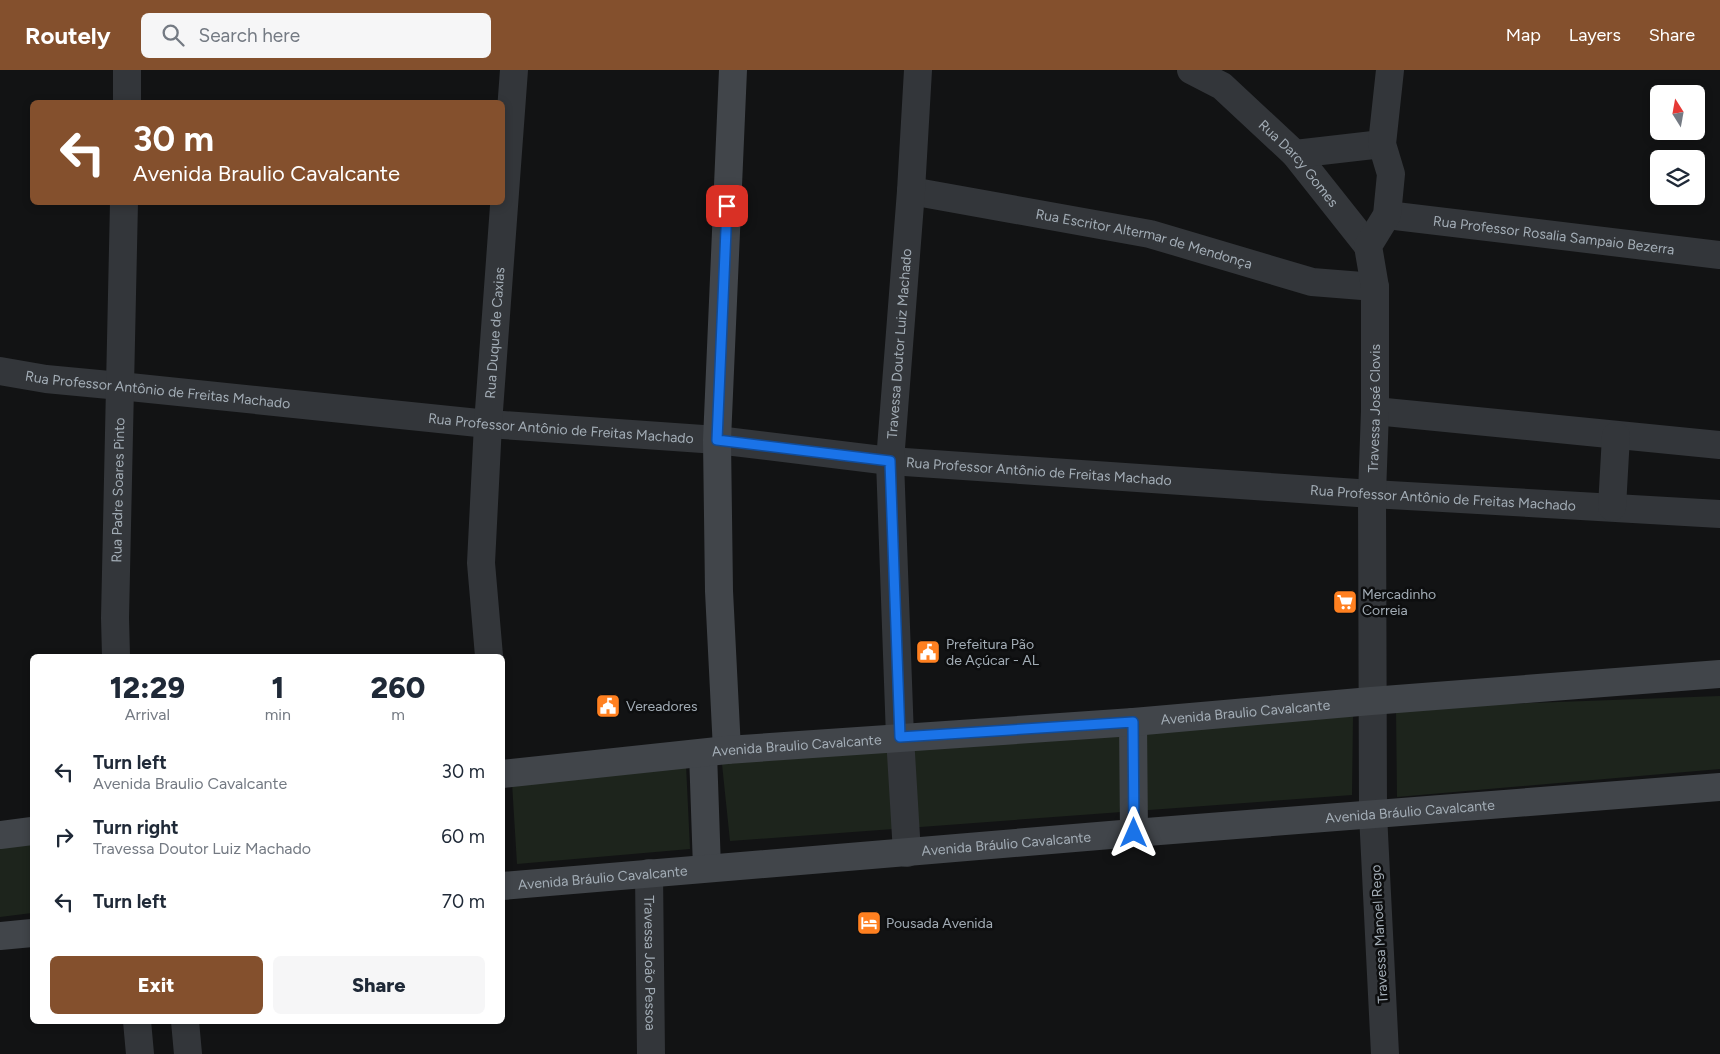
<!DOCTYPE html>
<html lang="en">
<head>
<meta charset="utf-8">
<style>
	body { margin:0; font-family:Figtree,sans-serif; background:#f6f6f7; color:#1f2937; height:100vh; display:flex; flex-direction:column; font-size:19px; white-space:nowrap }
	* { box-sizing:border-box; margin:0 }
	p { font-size:16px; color:#747a83 }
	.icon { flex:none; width:28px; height:28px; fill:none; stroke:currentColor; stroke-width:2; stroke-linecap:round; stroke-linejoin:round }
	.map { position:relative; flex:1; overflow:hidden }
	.sheet { position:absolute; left:30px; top:584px; width:475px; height:370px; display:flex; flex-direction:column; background:#fff; border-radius:8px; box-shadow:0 2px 8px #0003 }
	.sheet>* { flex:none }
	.top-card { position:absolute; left:30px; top:30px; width:475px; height:105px; border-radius:8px; box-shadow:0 2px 8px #0003; background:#84502d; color:#fff; overflow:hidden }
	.needle { width:32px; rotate:349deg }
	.buttons { position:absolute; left:1650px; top:15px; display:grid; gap:10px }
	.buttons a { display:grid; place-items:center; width:55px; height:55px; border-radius:8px; background:#fff; box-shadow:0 2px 8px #0003; font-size:25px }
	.pin { position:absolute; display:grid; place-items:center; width:42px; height:42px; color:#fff; margin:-21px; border-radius:10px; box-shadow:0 2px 8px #0006 }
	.me { position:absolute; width:55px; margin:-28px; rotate:0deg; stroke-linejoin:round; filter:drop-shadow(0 0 4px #0008) }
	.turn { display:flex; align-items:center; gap:18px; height:105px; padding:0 20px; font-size:22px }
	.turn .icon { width:65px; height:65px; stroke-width:2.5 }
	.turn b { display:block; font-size:35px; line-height:42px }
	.eta { display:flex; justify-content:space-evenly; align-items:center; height:85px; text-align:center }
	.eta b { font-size:30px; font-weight:800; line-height:35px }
	.cta { display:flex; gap:10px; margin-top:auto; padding:10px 20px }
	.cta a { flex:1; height:58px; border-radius:8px; background:#84502d; color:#fff; font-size:20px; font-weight:800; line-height:58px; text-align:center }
	.cta a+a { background:#f6f6f7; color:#1f2937 }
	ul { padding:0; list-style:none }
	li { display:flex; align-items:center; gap:15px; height:65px; padding:0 20px }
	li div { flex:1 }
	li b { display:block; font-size:19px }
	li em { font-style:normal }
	header { display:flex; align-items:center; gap:30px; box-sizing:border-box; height:70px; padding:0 25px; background:#84502d; color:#fff }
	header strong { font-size:24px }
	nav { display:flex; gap:28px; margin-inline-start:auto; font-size:18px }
	.search { width:350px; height:45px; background:#f6f6f7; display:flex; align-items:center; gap:12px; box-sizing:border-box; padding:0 18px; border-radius:8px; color:#747a83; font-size:19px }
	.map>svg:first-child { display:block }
	.green { fill:#1d241c }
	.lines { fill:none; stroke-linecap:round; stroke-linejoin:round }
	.street { stroke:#33363a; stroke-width:28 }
	.secondary { stroke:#41454a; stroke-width:28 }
	.route-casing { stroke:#114b97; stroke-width:12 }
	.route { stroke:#1a73e8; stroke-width:9 }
	.labels { text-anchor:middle; stroke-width:5; stroke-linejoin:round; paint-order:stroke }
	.street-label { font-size:14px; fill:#a3adb6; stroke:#0d0e0f }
	.poi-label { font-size:14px; fill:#a3adb6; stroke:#0d0e0f; text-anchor:start }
</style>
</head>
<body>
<header>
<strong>Routely</strong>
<div class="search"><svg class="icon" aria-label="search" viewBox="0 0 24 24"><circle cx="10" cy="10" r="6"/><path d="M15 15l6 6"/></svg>Search here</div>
<nav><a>Map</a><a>Layers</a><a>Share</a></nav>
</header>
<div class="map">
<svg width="1720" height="984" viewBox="0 0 1720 984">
	<rect width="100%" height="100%" fill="#121314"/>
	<path class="green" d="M1720,626v73l-323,28 -1,-89z
		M1353,646l-1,79 -622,46 -8,-77z
		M686,695l4,84 -173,15 -5,-81z
		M32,768v75l-32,4v-74z"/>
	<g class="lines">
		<g class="street">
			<path id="s1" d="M1191,0l31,16 73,68 73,92"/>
			<path d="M127,32v-32"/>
			<path d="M1295,84l87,-10"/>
			<path id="s2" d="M911,121l239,43 162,48 63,5"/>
			<path id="s3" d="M1387,145l333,40"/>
			<path id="s4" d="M0,301l46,8 74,7 368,38 229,16 173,21 482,33 348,20"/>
			<path d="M1375,341l345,34"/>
			<path d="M1612,437l4,-71"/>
			<path id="s5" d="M116,586l-1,-38 9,-416"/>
			<path id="s6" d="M489,586l-8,-93 7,-139 26,-354"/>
			<path id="s7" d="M907,783l-7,-116 -10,-276 21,-270 7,-121"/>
			<path id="s8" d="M649,803l2,181"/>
			<path d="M137,951l3,33"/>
			<path d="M185,951l3,33"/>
			<path id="s9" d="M1385,984l-12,-240 -1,-320 3,-83v-124l-7,-41 19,-31 4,-41 -9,-30 8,-74"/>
		</g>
		<g class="secondary">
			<path d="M1133,652l1,111"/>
			<path d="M727,680l-8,-159 -2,-151 16,-370"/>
			<path d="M703,683l4,115"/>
			<path id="s10" d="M502,704l225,-24 406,-28 238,-21 349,-27"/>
			<path d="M0,765l32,-4"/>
			<path id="s11" d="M502,816l632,-53 586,-46"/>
			<path d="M0,866l32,-3"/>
		</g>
	</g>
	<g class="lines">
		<defs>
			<path id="route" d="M727,136l-10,234 173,21 10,276 233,-15 1,111"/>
		</defs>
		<use href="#route" class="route-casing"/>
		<use href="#route" class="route"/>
	</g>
	<defs>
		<symbol id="supermarket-square" viewBox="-11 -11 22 22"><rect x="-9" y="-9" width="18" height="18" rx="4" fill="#ff8020" stroke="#0d0e0f"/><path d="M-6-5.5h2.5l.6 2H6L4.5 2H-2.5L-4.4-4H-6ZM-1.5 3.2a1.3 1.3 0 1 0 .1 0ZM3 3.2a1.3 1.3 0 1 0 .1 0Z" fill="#fff"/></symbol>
		<symbol id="civic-square" viewBox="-11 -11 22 22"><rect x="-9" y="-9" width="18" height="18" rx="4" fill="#ff8020" stroke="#0d0e0f"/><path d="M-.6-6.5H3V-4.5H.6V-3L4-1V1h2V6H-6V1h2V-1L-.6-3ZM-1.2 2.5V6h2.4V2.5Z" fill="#fff"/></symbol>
		<symbol id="hotel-square" viewBox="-11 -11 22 22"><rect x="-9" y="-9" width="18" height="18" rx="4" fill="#ff8020" stroke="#0d0e0f"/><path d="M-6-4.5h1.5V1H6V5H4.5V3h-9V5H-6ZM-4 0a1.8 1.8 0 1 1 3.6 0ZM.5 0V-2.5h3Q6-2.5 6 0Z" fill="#fff"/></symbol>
	</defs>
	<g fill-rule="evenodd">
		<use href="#supermarket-square" x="1331" y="518" width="28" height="28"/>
		<use href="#civic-square" x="914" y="568" width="28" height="28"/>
		<use href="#civic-square" x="594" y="622" width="28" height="28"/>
		<use href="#hotel-square" x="855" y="839" width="28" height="28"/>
	</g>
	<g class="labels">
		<g class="street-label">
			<text dy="5" stroke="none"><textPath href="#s1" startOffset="144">Rua Darcy Gomes</textPath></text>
			<text dy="5" stroke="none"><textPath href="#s3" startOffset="168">Rua Professor Rosalia Sampaio Bezerra</textPath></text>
			<text dy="5" stroke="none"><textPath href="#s2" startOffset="238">Rua Escritor Altermar de Mendonça</textPath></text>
			<text dy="5" stroke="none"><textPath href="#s6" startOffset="324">Rua Duque de Caxias</textPath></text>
			<text dy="5" stroke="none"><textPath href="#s7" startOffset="510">Travessa Doutor Luiz Machado</textPath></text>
			<text dy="5" stroke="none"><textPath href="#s4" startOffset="159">Rua Professor Antônio de Freitas Machado</textPath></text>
			<text dy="5" stroke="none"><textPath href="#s9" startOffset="646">Travessa José Clovis</textPath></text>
			<text dy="5" stroke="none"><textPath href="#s4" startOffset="564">Rua Professor Antônio de Freitas Machado</textPath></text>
			<text dy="5" stroke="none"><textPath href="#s4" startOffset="1044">Rua Professor Antônio de Freitas Machado</textPath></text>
			<text dy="5" stroke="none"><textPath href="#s5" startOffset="166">Rua Padre Soares Pinto</textPath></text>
			<text dy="5" stroke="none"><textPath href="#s4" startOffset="1449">Rua Professor Antônio de Freitas Machado</textPath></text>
			<text dy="5" stroke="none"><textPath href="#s10" startOffset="746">Avenida Braulio Cavalcante</textPath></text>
			<text dy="5" stroke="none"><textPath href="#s10" startOffset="296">Avenida Braulio Cavalcante</textPath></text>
			<text dy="5" stroke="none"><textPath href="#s11" startOffset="911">Avenida Bráulio Cavalcante</textPath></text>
			<text dy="5" stroke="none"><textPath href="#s11" startOffset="506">Avenida Bráulio Cavalcante</textPath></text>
			<text dy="5" stroke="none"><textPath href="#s11" startOffset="101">Avenida Bráulio Cavalcante</textPath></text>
			<text transform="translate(1379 864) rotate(-93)" y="5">Travessa Manoel Rego</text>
			<text dy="5" stroke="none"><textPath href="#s8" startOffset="90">Travessa João Pessoa</textPath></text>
		</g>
		<g class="poi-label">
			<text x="1362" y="529">Mercadinho<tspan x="1362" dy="16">Correia</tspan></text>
			<text x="946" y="579">Prefeitura Pão<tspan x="946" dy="16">de Açúcar - AL</tspan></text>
			<text x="626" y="641">Vereadores</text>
			<text x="886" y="858">Pousada Avenida</text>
		</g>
	</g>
</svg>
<div class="buttons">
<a><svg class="needle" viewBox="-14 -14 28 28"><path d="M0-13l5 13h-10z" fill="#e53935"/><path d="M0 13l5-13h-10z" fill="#747a83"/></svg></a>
<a><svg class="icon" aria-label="layers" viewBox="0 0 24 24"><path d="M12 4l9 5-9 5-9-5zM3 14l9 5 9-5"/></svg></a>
</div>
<div class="pin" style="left:727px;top:136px;background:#d93025"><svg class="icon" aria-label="arrive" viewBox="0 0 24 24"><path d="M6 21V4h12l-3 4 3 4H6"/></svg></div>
<svg class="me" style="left:1134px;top:763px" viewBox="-20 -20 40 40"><path d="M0-17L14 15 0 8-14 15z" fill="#1a73e8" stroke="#fff" stroke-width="4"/></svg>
<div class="top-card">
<div class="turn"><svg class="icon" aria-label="left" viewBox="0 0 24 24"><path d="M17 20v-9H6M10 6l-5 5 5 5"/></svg><div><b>30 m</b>Avenida Braulio Cavalcante</div></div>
</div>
<section class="sheet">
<div class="eta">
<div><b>12:29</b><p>Arrival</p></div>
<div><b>1</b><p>min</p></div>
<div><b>260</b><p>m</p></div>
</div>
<ul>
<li><svg class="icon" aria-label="left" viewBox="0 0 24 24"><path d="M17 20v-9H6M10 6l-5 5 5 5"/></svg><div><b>Turn left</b><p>Avenida Braulio Cavalcante</p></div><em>30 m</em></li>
<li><svg class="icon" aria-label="right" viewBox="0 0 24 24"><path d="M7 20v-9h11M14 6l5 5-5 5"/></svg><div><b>Turn right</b><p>Travessa Doutor Luiz Machado</p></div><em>60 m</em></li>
<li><svg class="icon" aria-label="left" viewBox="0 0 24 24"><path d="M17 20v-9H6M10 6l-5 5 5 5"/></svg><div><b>Turn left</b></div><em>70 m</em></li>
</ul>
<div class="cta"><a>Exit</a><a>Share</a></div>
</section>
</div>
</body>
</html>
